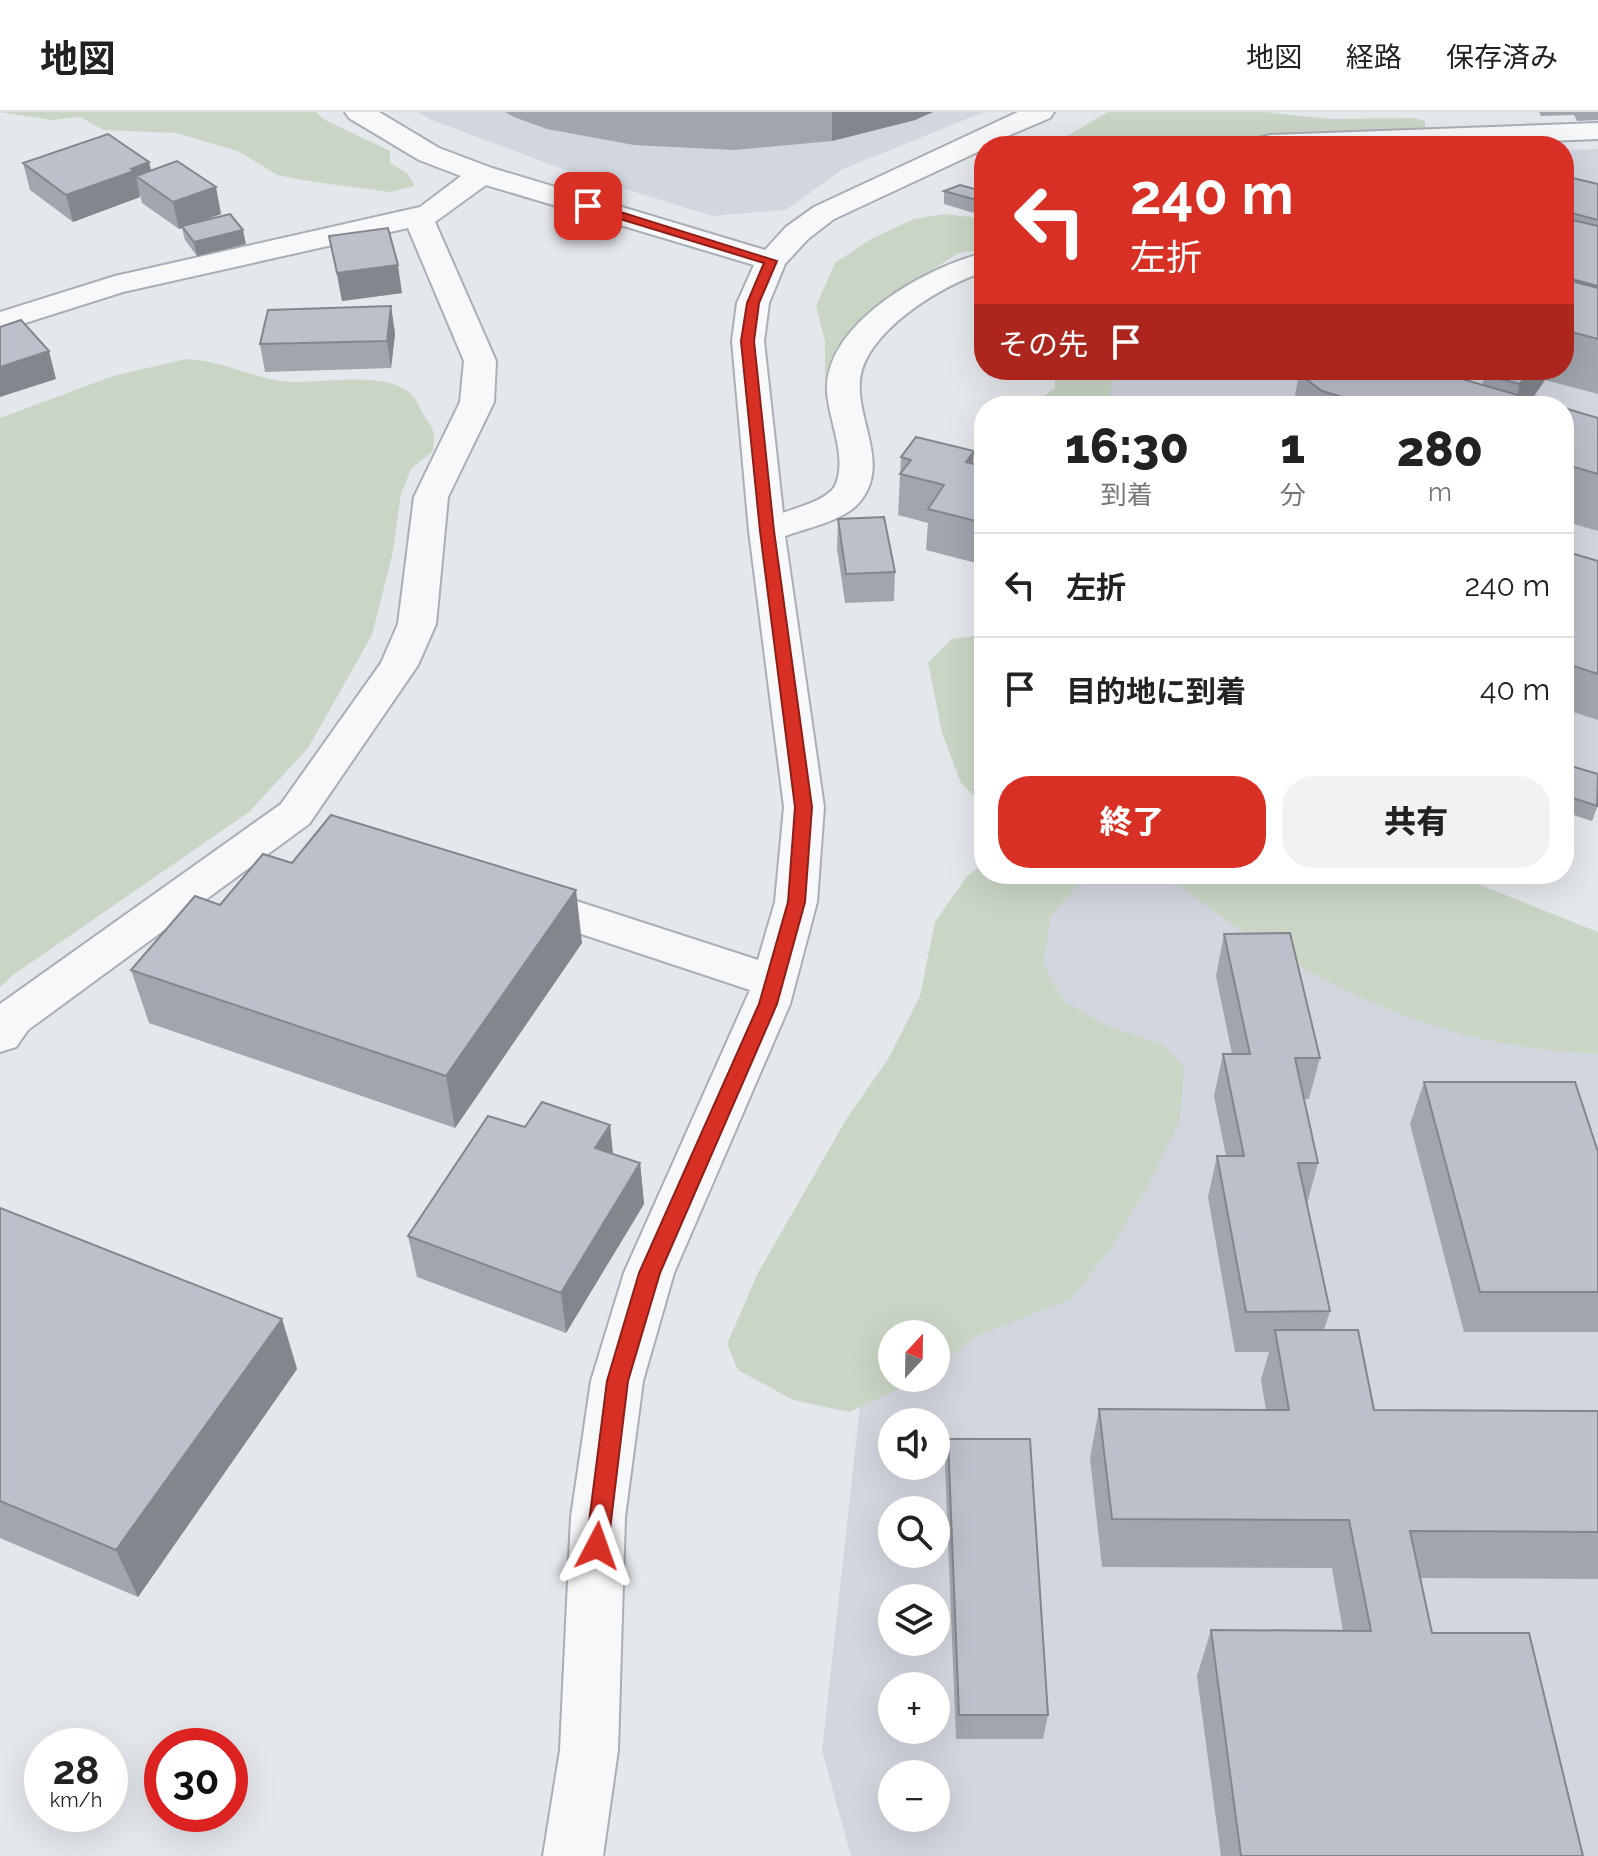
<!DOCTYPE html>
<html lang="ja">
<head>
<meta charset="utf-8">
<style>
	body { margin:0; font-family:Raleway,"Noto Sans JP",sans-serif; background:#f2f2f2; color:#222; height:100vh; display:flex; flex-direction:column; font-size:30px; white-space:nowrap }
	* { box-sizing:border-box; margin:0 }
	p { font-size:26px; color:#767676 }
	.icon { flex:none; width:44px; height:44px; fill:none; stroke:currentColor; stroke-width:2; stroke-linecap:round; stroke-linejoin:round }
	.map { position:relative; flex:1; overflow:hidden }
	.sheet { position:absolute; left:974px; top:284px; width:600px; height:488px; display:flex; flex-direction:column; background:#fff; border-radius:32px; box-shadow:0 8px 32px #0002 }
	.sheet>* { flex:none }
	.hud { position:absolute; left:974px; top:24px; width:600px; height:244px; border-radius:32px; box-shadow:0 8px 32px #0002; background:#d93025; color:#fff; overflow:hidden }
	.needle { width:52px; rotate:22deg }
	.buttons { position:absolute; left:878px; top:1208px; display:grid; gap:16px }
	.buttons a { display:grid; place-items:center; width:72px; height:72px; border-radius:50%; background:#fff; box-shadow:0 8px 32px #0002; font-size:40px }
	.speed { position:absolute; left:24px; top:1616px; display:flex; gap:16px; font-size:40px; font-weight:700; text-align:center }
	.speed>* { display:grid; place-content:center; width:104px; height:104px; border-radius:50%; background:#fff; box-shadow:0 8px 32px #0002; line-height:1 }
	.speed small { font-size:20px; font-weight:400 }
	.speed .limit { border:12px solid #d22; background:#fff; color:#111 }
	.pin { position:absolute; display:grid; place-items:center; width:68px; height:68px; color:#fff; margin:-34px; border-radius:16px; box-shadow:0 4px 12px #0006 }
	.me { position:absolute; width:88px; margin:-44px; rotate:4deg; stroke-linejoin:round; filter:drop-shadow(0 0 6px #0008) }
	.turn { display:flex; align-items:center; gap:28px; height:168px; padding:0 24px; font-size:36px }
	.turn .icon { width:104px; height:104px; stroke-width:2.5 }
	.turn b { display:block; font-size:56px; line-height:68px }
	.then { display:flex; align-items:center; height:76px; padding:0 24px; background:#0003; gap:16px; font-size:30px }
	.eta { display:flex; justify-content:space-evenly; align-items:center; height:136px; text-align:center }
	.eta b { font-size:48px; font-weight:800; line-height:56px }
	.button { display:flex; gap:16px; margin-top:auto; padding:16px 24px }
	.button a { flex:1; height:92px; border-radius:32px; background:#d93025; color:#fff; font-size:32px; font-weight:800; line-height:92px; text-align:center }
	.button a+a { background:#f2f2f2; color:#222 }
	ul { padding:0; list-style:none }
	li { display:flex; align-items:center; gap:24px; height:104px; padding:0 24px; border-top:2px solid #e0e0e0 }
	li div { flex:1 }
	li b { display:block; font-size:30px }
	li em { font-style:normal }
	header { display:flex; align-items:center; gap:48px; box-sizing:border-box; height:112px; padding:0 40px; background:#fff; border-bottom:2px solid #e0e0e0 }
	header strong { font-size:38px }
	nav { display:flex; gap:44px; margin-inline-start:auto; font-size:28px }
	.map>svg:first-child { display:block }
	.built { fill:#d2d6de; fill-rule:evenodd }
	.green { fill:#c9d6c5 }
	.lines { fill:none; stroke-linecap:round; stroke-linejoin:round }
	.minor-casing { stroke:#a9aeb7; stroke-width:4 }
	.minor { fill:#f7f8fa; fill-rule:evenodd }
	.wall { fill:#a1a5ae }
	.shaded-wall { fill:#83868d }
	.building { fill:#bbc0ca; stroke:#83868d; stroke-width:2 }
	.route { fill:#d93025; stroke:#8d1f18; stroke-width:2 }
</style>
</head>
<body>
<header>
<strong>地図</strong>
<nav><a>地図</a><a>経路</a><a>保存済み</a></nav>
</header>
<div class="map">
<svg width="1598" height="1744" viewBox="0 0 1598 1744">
	<rect width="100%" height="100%" fill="#e4e7ec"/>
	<path class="built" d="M419,0h565l-141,57 -57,41 -74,6 -141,-44 -142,-53z
		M1598,37v629l-34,-11v-361h-493l36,-36h457v-220z
		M1053,762h139l406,158v824h-747l-29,-105 50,-454zM892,1222h44v44h-44zM892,1310h44v44h-44zM892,1398h44v44h-44zM892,1486h44v44h-44zM892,1574h44v44h-44zM892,1662h44v44h-44z"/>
	<path class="green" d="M0,0h316l9,8 65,31v12l17,10 8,13 -25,6 -76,-10 -37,-7 -39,-24 -62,-18 -72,-3 -24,-13 -29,3z
		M1108,0h156l66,7 84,-1 11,3v7l-184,9 -74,9h-108l-4,-3z
		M946,102l38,5v31l-26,3 -64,43 -57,101 -12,1v-57l-9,-35 19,-43 36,-24 43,-20z
		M186,247c34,1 62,17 95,22 35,5 106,-14 132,15 4,4 6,11 9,16 12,19 13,16 11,39l-22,18 -10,25 -9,62 -20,79 -64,113 -59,64 -236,163 -13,12v-569l113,-42z
		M1055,258h61l-10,36h-75l24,-18z
		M984,523v171l-23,-23 -19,-50 -14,-71 24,-23z
		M984,752v10h103l-36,42 -8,47 21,38 39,23 58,20 23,23 -4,53 -33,67 -35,59 -41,53 -95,37 -40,31v-33h-44v44h30l-73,34 -56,-12 -55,-30 -11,-26 31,-71 89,-155 41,-59 32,-63 15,-74 32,-46z
		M1162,762h291l145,58v122c-140,-6 -246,-51 -362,-127 -25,-17 -48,-37 -74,-53z"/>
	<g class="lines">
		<defs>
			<path id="minor" d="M345,0h34l60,36 53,20 273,82 21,-23 28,-20 204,-95h36l-4,6 -66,28v3l-150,70 -26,20 -23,25 -16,39 -5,38 19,172c15,-6 46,-13 53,-29 11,-30 -7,-62 -9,-92 -3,-69 100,-125 157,-139v19c-43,13 -119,60 -124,108 -4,42 32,86 -2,124 -16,17 -51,24 -73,32l39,271 -7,95 -27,102 -116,269 -31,108 -18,136 -7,233 -15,106h-60l17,-106 11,-233 20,-136 33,-108 126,-283 -241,-80 -6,-11 6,-11 15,-4 234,76 17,-58 9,-95 -35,-276 -17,-190 5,-38 17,-38 -268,-80 -51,37 61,139 -2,41 -46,95 -12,127 -18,41 -109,159 -281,206 -12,17 -16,5v-48l281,-200 100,-141 17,-39 16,-127 46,-95 4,-41 -56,-133 -285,64 -123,39v-19l115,-36 305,-69 41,-31 -42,-16 -70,-42z
				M1598,11v16l-180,7h-173l4,-6 22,-5z"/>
		</defs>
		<use href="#minor" class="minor-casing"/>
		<use href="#minor" class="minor"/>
	</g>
	<path class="wall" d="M505,0h428l-18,8 -83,21 -98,9 -100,-5 -87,-16 -33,-12z
		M1539,0h59v8l-21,1 -3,-6 -33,1z
		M149,50l2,9 70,43 -21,8 46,22 -49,12 -12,-16 -3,-12 -3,1 -37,-26 -2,-9v3l-67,25 -43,-32 -7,-27z
		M1564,64l34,8v210l-53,-14 -13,19 23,7h-262l6,-32 183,11 3,-10 3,-5h76z
		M984,72v32l-40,-12v-13l34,-1z
		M329,124l73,57 -60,8z
		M391,194l4,28 -4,34 -126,4 -5,-28z
		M1564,296l34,10v113l-34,-10z
		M901,345l72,6 11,3v153l-10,-3 3,-41 7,-10 -58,-15 2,-27 -30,-8z
		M838,407l57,53 -1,29 -49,2 -8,-55z
		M1564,439l34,10v159l-34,-11z
		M1564,652l34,41 -6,16 -28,-9z
		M220,793l362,38 -127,185 -306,-105 -18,-53z
		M1224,822l96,124 -11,41h-5l14,64 -11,41 23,107 -6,19 50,80 224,1v168l-178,-1 12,55 151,223h-362l-24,-180 14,-46 132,1 -11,-63 -230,-1 -12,-109 9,-49 167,1 -5,-30 8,-28h-34l-27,-155 9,-41h9l-12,-60 9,-42h9l-16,-78z
		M1424,970l174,70v180h-134l-54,-208z
		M610,1013l3,29 27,9 4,41 -78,129 -149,-56 -9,-41 117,-109z
		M0,1096l282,111 15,50 -159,228 -138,-59z
		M948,1327l100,276 -5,24h-87l-11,-273z"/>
	<path class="shaded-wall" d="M832,0h101l-18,8 -83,21z
		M149,50l6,26 -19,-12 4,21 -67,25 -7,-27z
		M216,75l5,27 -42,15 -6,-27z
		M243,118l3,14 -49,12 -3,-14z
		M398,153l4,28 -60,8 -5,-28z
		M391,194l4,28 -4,34 -4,-27z
		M49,239l7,28 -56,18v-30z
		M1530,258h18l-3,10 -18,26h-13l6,-22z
		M974,339l-3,41 -5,-30z
		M576,778l6,53 -127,185 -9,-52z
		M610,1013l4,41 -19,-18z
		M640,1051l4,41 -78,129 -5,-40z
		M282,1207l15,50 -159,228 -22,-47z"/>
	<path class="building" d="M108,22l41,28 -18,7 3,2 -68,24 -43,-32z
		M177,49l39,26 -43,15 -37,-26z
		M1564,64l34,8v36l-34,-9z
		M984,72v18l-40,-11 16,-6 18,5z
		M230,102l13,16 -49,12 -12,-16z
		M1564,106l34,8v60l-34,-9z
		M388,116l10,37 -61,8 -8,-37z
		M1564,167l34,9v51l-34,-9z
		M391,194l-4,35 -127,3 8,-34z
		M21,208l28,31 -49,16v-40z
		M1303,258h128l124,36h-183l-50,-15 -23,-17z
		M1488,258h42l-10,14 -35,-9z
		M1564,296l34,10v56l-34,-10z
		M916,325l58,14 -8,11 18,4v57l-56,-14 16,-24 -44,-11 11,-14 -10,-3z
		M884,405l11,55 -49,2 -8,-55z
		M1564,439l34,10v113l-34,-11z
		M984,453v12l-7,-2z
		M1564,652l34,10 -1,32 -33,-11z
		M331,703l245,75 -130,186 -315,-106 64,-74 25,9 43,-51 29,9z
		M1290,821l30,125h-25l23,105h-20l32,148 -84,1 -29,-156h27l-21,-102h27l-26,-120z
		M1424,970h151l23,70v140h-118z
		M542,990l68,23 -15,23 45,15 -79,130 -153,-57 80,-120 37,11z
		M0,1096l282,111 -166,231 -116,-49z
		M1275,1218h83l16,80 224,1v121l-188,-1 22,102h97l54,223h-342l-30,-226 160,1 -22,-111 -237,-1 -13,-110 190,1z
		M948,1327h82l18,276h-89z"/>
	<path class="route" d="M584,91h8l185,58 -18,42 -5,38 20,190 38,276 -7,95 -28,102 -117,269 -32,108 -20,165 -3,8 -8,3 -8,-3 -3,-8 21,-165 32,-108 120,-269 29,-102 7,-95 -35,-276 -19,-190 6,-38 17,-40 -180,-55z"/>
</svg>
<div class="buttons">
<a><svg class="needle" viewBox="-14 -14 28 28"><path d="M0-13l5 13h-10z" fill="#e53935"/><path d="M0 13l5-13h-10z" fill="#767676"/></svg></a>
<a><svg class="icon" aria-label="sound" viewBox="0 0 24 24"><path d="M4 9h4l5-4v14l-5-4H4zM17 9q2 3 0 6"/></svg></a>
<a><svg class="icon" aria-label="search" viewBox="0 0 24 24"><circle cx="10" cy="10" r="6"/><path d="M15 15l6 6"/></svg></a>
<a><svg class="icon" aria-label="layers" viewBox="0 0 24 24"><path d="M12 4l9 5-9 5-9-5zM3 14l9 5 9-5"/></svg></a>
<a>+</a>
<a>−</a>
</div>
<div class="speed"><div>28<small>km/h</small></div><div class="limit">30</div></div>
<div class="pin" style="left:588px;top:94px;background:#d93025"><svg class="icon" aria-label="arrive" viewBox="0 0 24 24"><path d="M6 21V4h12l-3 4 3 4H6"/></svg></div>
<svg class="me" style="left:597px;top:1434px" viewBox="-20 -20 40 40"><path d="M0-17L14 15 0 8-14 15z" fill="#d93025" stroke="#fff" stroke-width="4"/></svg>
<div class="hud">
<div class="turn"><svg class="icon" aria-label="left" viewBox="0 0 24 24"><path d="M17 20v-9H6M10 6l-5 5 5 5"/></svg><div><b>240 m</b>左折</div></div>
<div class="then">その先<svg class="icon" aria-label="arrive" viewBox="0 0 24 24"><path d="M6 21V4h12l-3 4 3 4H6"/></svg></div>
</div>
<section class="sheet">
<div class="eta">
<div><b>16:30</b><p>到着</p></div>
<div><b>1</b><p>分</p></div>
<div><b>280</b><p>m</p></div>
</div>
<ul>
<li><svg class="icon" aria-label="left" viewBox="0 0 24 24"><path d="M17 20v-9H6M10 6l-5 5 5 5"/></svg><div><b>左折</b></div><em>240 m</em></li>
<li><svg class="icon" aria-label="arrive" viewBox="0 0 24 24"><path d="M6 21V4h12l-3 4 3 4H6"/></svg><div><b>目的地に到着</b></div><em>40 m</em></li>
</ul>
<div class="button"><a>終了</a><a>共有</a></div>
</section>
</div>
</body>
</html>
